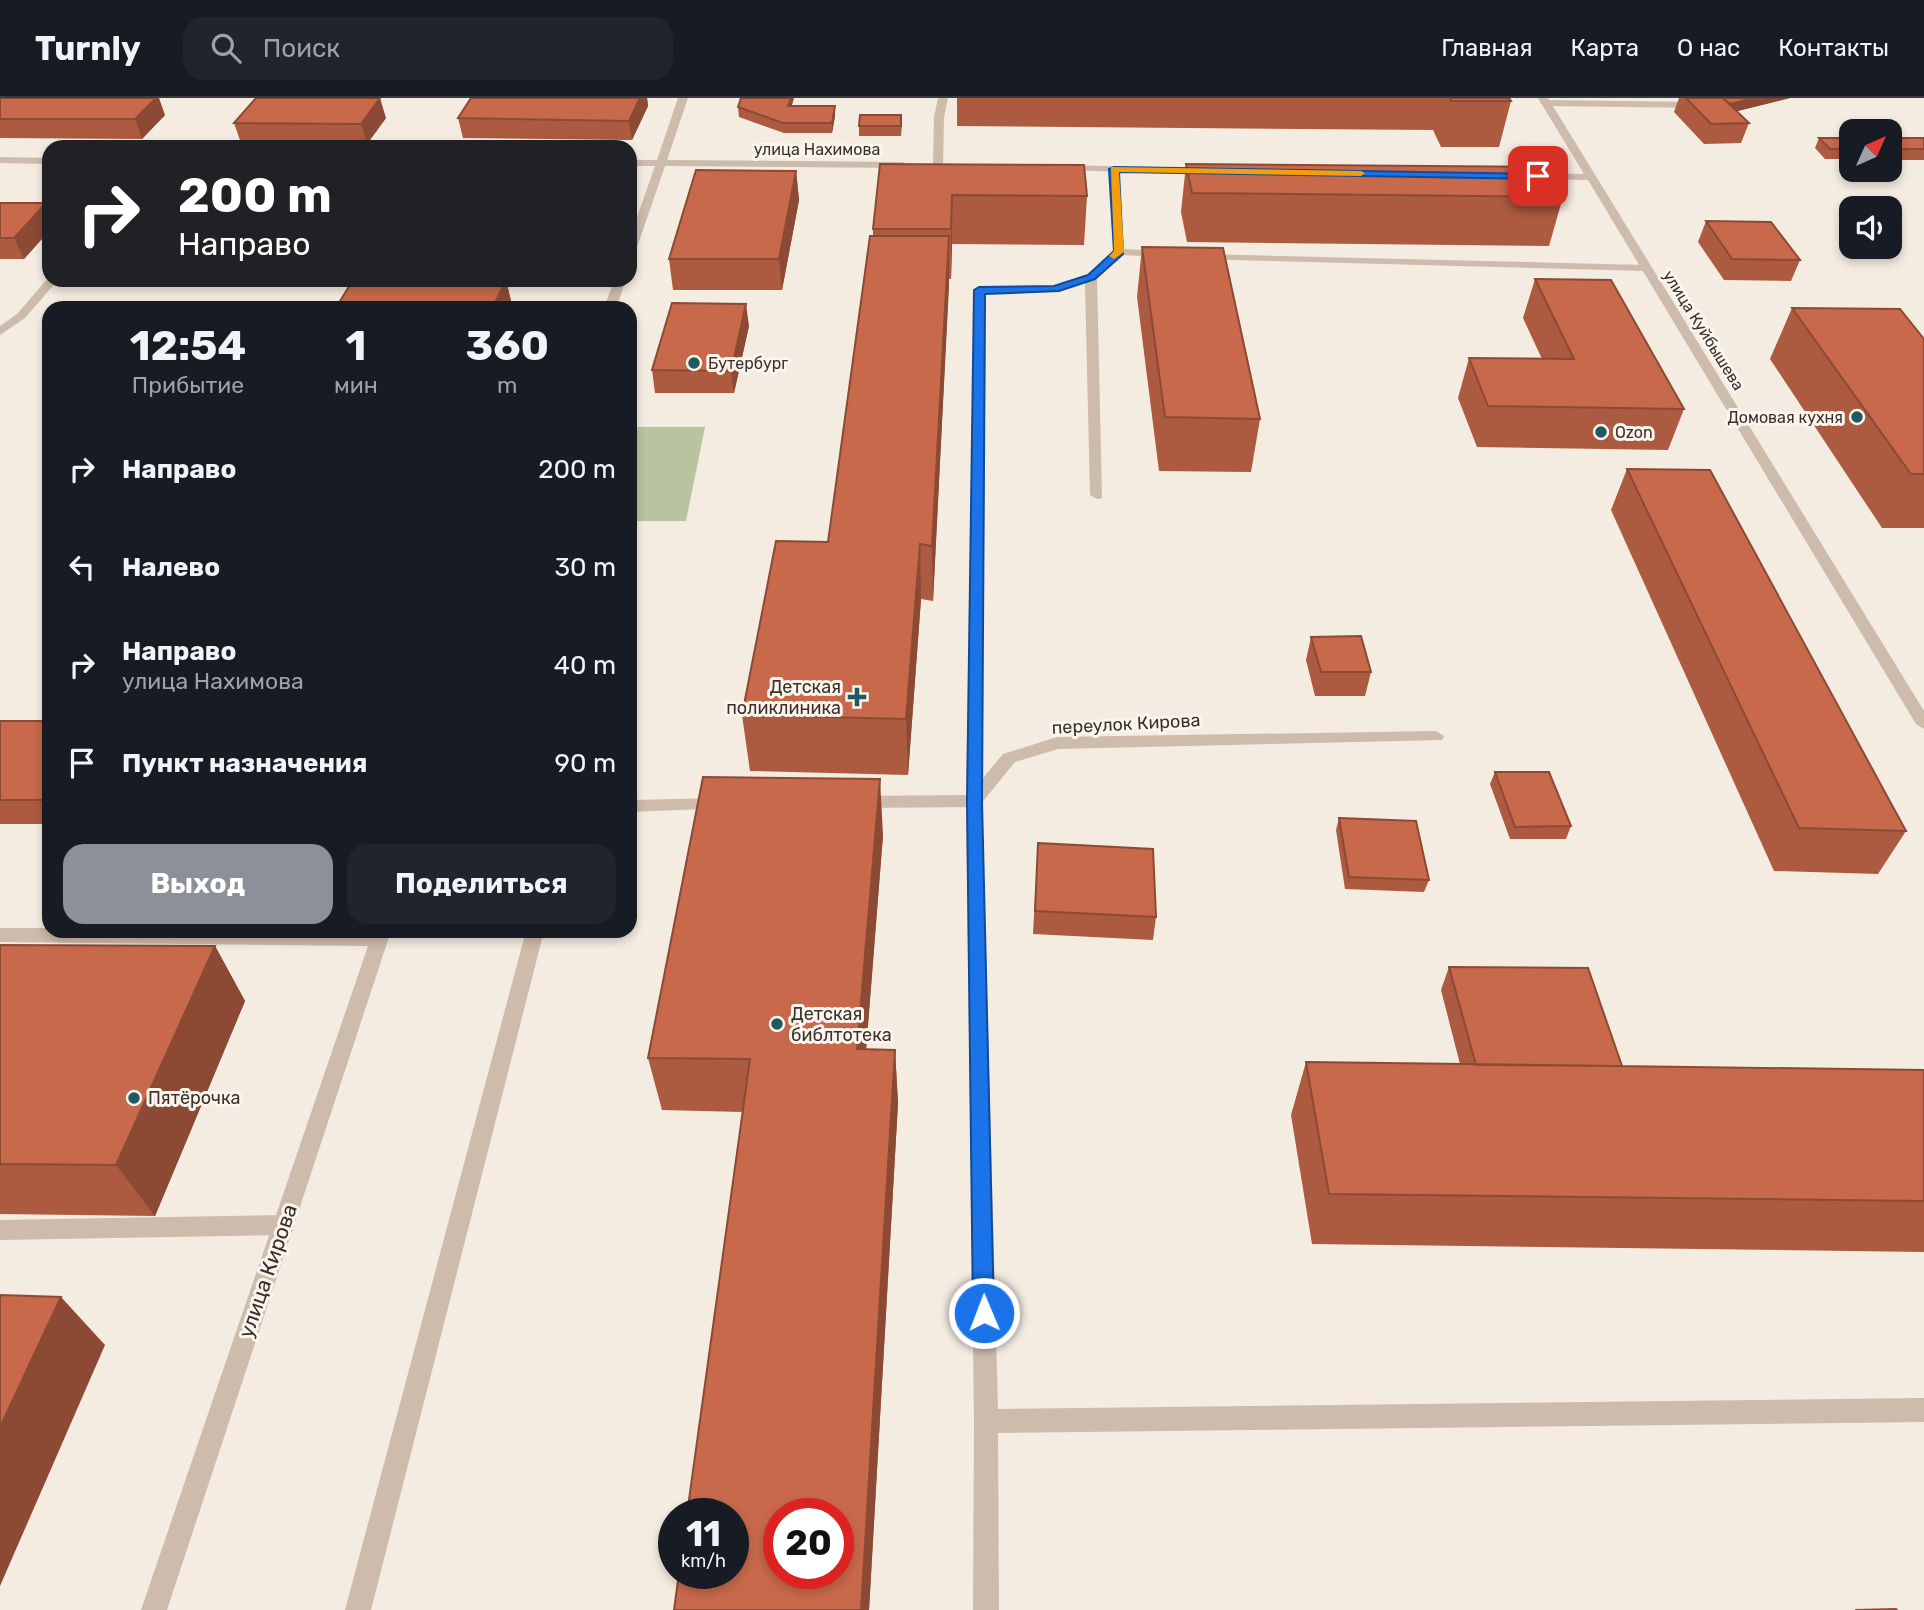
<!DOCTYPE html>
<html lang="ru">
<head>
<meta charset="utf-8">
<style>
	body { margin:0; font-family:Rubik,sans-serif; background:#20242c; color:#f1f3f6; height:100vh; display:flex; flex-direction:column; font-size:26px; white-space:nowrap }
	* { box-sizing:border-box; margin:0 }
	p { font-size:23px; color:#9ea1a6 }
	.icon { flex:none; width:38px; height:38px; fill:none; stroke:currentColor; stroke-width:2; stroke-linecap:round; stroke-linejoin:round }
	.map { position:relative; flex:1; overflow:hidden }
	.side { position:absolute; left:42px; top:203px; width:595px; height:637px; display:flex; flex-direction:column; background:#171b24; border-radius:21px; box-shadow:0 4px 10px #0003 }
	.side>* { flex:none }
	.hud { position:absolute; left:42px; top:42px; width:595px; height:147px; border-radius:21px; box-shadow:0 4px 10px #0003; background:#202124; color:#fff; overflow:hidden }
	.needle { width:46px; rotate:45deg }
	.fabs { position:absolute; left:1839px; top:21px; display:grid; gap:14px }
	.fabs a { display:grid; place-items:center; width:63px; height:63px; border-radius:14px; background:#171b24; box-shadow:0 4px 10px #0003; font-size:35px }
	.speed { position:absolute; left:658px; top:1400px; display:flex; gap:14px; font-size:35px; font-weight:700; text-align:center }
	.speed>* { display:grid; place-content:center; width:91px; height:91px; border-radius:50%; background:#171b24; box-shadow:0 4px 10px #0003; line-height:1 }
	.speed small { font-size:18px; font-weight:400 }
	.speed .limit { border:10px solid #d22; background:#fff; color:#111 }
	.pin { position:absolute; display:grid; place-items:center; width:60px; height:60px; color:#fff; margin:-30px; border-radius:14px; box-shadow:0 4px 10px #0006 }
	.me { position:absolute; width:77px; margin:-38px; rotate:359deg; stroke-linejoin:round; filter:drop-shadow(0 0 5px #0008) }
	.turn { display:flex; align-items:center; gap:24px; height:147px; padding:0 21px; font-size:32px }
	.turn .icon { width:91px; height:91px; stroke-width:2.5 }
	.turn b { display:block; font-size:49px; line-height:60px }
	.eta { display:flex; justify-content:space-evenly; align-items:center; height:119px; text-align:center }
	.eta b { font-size:42px; font-weight:700; line-height:49px }
	.cta { display:flex; gap:14px; margin-top:auto; padding:14px 21px }
	.cta a { flex:1; height:80px; border-radius:21px; background:#8c9099; color:#fff; font-size:28px; font-weight:700; line-height:80px; text-align:center }
	.cta a+a { background:#20242c; color:#f1f3f6 }
	ul { padding:0; list-style:none }
	li { display:flex; align-items:center; gap:21px; height:98px; padding:0 21px }
	li div { flex:1 }
	li b { display:block; font-size:26px }
	li em { font-style:normal }
	header { display:flex; align-items:center; gap:42px; box-sizing:border-box; height:98px; padding:0 35px; background:#171b24; border-bottom:2px solid #363941 }
	header strong { font-size:33px }
	nav { display:flex; gap:38px; margin-inline-start:auto; font-size:24px }
	.search { width:490px; height:63px; background:#20242c; display:flex; align-items:center; gap:18px; box-sizing:border-box; padding:0 24px; border-radius:21px; color:#9ea1a6; font-size:26px }
	.map>svg:first-child { display:block }
	.green { fill:#b8c4a0 }
	.lines { fill:none; stroke-linecap:round; stroke-linejoin:round }
	.lane { fill:#cdbbac; fill-rule:evenodd }
	.street { fill:#cdbbac; fill-rule:evenodd }
	.wall { fill:#ac5a40 }
	.shaded-wall { fill:#8c4a34 }
	.building { fill:#c8694b; stroke:#8c4a34; stroke-width:2; fill-rule:evenodd }
	.route { fill:#1a73e8; stroke:#114b97; stroke-width:2 }
	.slow { fill:#f59e0b }
	.poi-dot { fill:#1f5a5e; stroke:#fbf5ee; stroke-width:2.5 }
	.labels { text-anchor:middle; stroke-width:6; stroke-linejoin:round; paint-order:stroke }
	.far-street-label { font-size:16px; fill:#3b302b; stroke:#fbf5ee }
	.far-poi-label { font-size:16px; fill:#3b302b; stroke:#fbf5ee; text-anchor:start }
	.poi-label { font-size:18px; fill:#3b302b; stroke:#fbf5ee; text-anchor:start }
	.street-label { font-size:18px; fill:#3b302b; stroke:#fbf5ee }
	.near-street-label { font-size:21px; fill:#3b302b; stroke:#fbf5ee }
</style>
</head>
<body>
<header>
<strong>Turnly</strong>
<div class="search"><svg class="icon" aria-label="search" viewBox="0 0 24 24"><circle cx="10" cy="10" r="6"/><path d="M15 15l6 6"/></svg>Поиск</div>
<nav><a>Главная</a><a>Карта</a><a>О нас</a><a>Контакты</a></nav>
</header>
<div class="map">
<svg width="1924" height="1512" viewBox="0 0 1924 1512">
	<rect width="100%" height="100%" fill="#f4ebe1"/>
	<path class="green" d="M638,329h67l-19,94h-56v-64z"/>
	<g class="lines">
		<path class="lane" d="M938,0h10l-4,19 -1,48 -5,3 -5,-3 1,-48z
			M1715,0h15l-30,10 -155,-2 -5,-3 5,-3 155,2z
			M1114,68l5,3 5,80 39,2 6,3 -6,3 -41,-2 -25,23 5,220 -5,1 -7,-4 -5,-212 -30,9 -69,1 -4,508 16,608 926,-11v24l-926,11 1,177h-26l1,-189 -8,-620 8,-511 6,-3 74,-1 33,-11 26,-24 -4,-82z
			M1201,156l444,11 6,3 -6,3 -448,-12v-4z
			M48,180l10,2 -33,38 -25,17v-9l17,-12z
			M284,1117l8,3 3,7 -3,7 -8,3 -284,5v-20z"/>
		<path class="street" d="M678,0h10l-21,62 236,2 5,3 -5,3 -238,-2 -30,87 -5,3v-19l25,-71h-25v-6h27z
			M1538,0h10l376,613v18l-8,-5 -328,-544 -59,-1 -5,-3 5,-3 55,1z
			M0,59l49,1v6l-49,-1z
			M1060,67l147,3 5,3 -5,3 -151,-4v-4z
			M614,182h12l-10,28h-12z
			M1436,633l8,5 -2,4 -384,9 -43,13 -35,43 -6,2 -117,1 -8,-6 8,-6 112,-1 34,-41 54,-17z
			M721,700l8,6 -2,4 -97,4v-12z
			M0,830h49v3h342l-224,679h-26l227,-664 -368,-4z
			M526,833h18l-173,679h-26z"/>
	</g>
	<path class="wall" d="M0,0l165,17 -23,24 -142,-1z
		M471,0h176l1,8 -16,34 -169,-2 -5,-20z
		M957,0h552l2,3 -12,46h-58l-8,-17 -476,-4z
		M1679,0h111l-53,13 12,12 -8,20 -37,1 -30,-32z
		M792,8l43,10 -3,17h-48l-45,-16 -1,-10z
		M386,20l-19,26 -126,-1 -7,-20z
		M902,27l-1,11h-42v-10z
		M1819,40h33v21h-27l-10,-11z
		M1890,40h34v22h-34z
		M880,66l207,32 -3,49 -132,-1 -1,35h-2l-16,322 -12,-2 -13,176 -158,-4 -8,-56 86,-173 45,-306v-7z
		M1186,66l377,33 -14,49 -362,-4 -6,-30z
		M796,73l3,29 -17,90h-109l-4,-31z
		M0,105h46l3,6v22l-25,28h-24z
		M1706,123l94,39 -9,21 -67,-1 -26,-38z
		M1142,149l118,172 -9,53 -92,-1 -22,-174z
		M1535,181l149,130 -16,41 -191,-3 -19,-49 11,-40 73,1 -19,-41z
		M506,182l5,21 -3,7h-170l-1,-2z
		M1792,210l132,31v189h-42l-112,-169z
		M749,228l-15,67h-79l-3,-23z
		M1627,371l279,362 -28,43 -104,-3 -163,-361z
		M1311,539l60,35 -6,24h-50l-9,-36z
		M0,623h49v103h-49z
		M1495,674l76,54 -5,13h-56l-20,-55z
		M1339,720l90,62 -5,12 -79,-3 -9,-59z
		M883,737l-17,214 29,1 3,53 -29,507h-195l69,-498 -81,-2 -14,-52z
		M1038,745l118,74 -3,23 -120,-6z
		M0,847l215,1 30,55 -90,215 -155,-2z
		M1449,869l173,99 302,4v182l-612,-8 -21,-129 15,-53 154,2 -19,-74z"/>
	<path class="shaded-wall" d="M156,0h3l6,17 -23,24 -7,-20z
		M380,0l6,20 -19,26 -6,-20z
		M640,0h7l1,8 -16,34 -3,-19z
		M791,0h3l-5,18 -1,-10z
		M1754,0h36l-64,16 4,-10z
		M835,8v10l-3,17v-10z
		M796,73l3,29 -17,90 -3,-31z
		M952,97v49l-1,35v-50z
		M46,105l3,6v22l-25,28 -10,-21z
		M949,138v50l-16,315 -1,-55z
		M506,182l5,21 -3,7h-14z
		M746,206l3,22 -15,67 -3,-22z
		M920,446l1,55 -13,176 -2,-56z
		M880,681l3,56 -21,267 -5,-53z
		M215,848l30,55 -90,215 -39,-51z
		M895,952l3,53 -29,507h-8z
		M61,1199l44,48 -105,241v-159z"/>
	<path class="building" d="M0,0h156l-21,21h-135z
		M256,0h124l-19,26 -127,-1z
		M471,0h169l-11,23 -171,-3z
		M741,0h50l-3,8h47l-3,17h-49l-45,-16z
		M1450,0h59l2,3h-60z
		M1686,0h37l26,25 -38,1z
		M1723,0h31l-24,6z
		M860,17h41v11h-42z
		M1819,40h33v11h-22z
		M1890,40h34v11h-34z
		M880,66l204,1 3,31 -135,-1 -1,34h-78z
		M1186,66l360,3 17,30 -371,-4z
		M696,72l100,1 -17,88h-110z
		M0,105h46l-32,35h-14z
		M1706,123l65,1 29,38 -68,-1z
		M870,138h79l-17,310 -12,-2 -14,175 -164,-4 34,-174 52,1z
		M1142,149l81,1 37,171 -95,-2z
		M1535,181l76,1 73,129 -196,-3 -19,-48 105,1z
		M353,182h153l-13,27 -156,-1z
		M672,205l74,1 -15,67 -79,-1z
		M1792,210l108,1 24,30v135h-13z
		M1627,371l83,1 196,361 -107,-3z
		M1361,538l10,36h-50l-10,-35z
		M0,623h49v79h-49z
		M1495,674h54l22,54 -56,1z
		M703,679l177,2 -23,270 38,1 -34,560h-187l5,-37h54v-59h-46l63,-455 -102,-1zM779,1416h59v59h-59z
		M1339,720l77,3 13,59 -80,-3z
		M1038,745l115,6 3,68 -121,-6z
		M0,847l215,1 -99,219 -116,-1z
		M1449,869l139,1 34,98 -146,-1z
		M1306,964l618,8v131l-595,-7z
		M0,1197l61,2 -61,130z
		M1896,1511l1,1h-42z"/>
	<path class="route" d="M1114,69l424,7 5,2 -5,3 -419,-7 4,82 -28,25 -36,12 -74,3 -3,507 12,512 -3,7 -7,3 -8,-3 -3,-7 -6,-512 7,-511 5,-3 75,-1 34,-11 26,-24 -5,-82z"/>
	<path class="slow" d="M1111,69l250,4 4,2 -4,3 -242,-4 5,80 -10,7 -5,-3 5,-5z"/>
	<g class="poi-dot">
		<circle cx="694" cy="265" r="7"/>
		<circle cx="1857" cy="319" r="7"/>
		<circle cx="1601" cy="334" r="7"/>
		<path d="M853.5 588.5h7v7h7v7h-7v7h-7v-7h-7v-7h7z"/>
		<circle cx="777" cy="926" r="7"/>
		<circle cx="134" cy="1000" r="7"/>
	</g>
	<g class="labels">
		<g class="far-street-label">
			<text x="817" y="57">улица Нахимова</text>
			<text transform="translate(1704 232) rotate(58)" y="6">улица Куйбышева</text>
		</g>
		<g class="far-poi-label">
			<text x="708" y="271">Бутербург</text>
			<text x="1843" y="325" text-anchor="end">Домовая кухня</text>
			<text x="1615" y="340">Ozon</text>
		</g>
		<g class="poi-label">
			<text x="841" y="595" text-anchor="end">Детская<tspan x="841" dy="21">поликлиника</tspan></text>
			<text x="791" y="922">Детская<tspan x="791" dy="21">библтотека</tspan></text>
			<text x="148" y="1006">Пятёрочка</text>
		</g>
		<g class="street-label">
			<text transform="translate(1126 626) rotate(-3)" y="6">переулок Кирова</text>
		</g>
		<g class="near-street-label">
			<text transform="translate(268 1173) rotate(-71)" y="7">улица Кирова</text>
		</g>
	</g>
</svg>
<div class="fabs">
<a><svg class="needle" viewBox="-14 -14 28 28"><path d="M0-13l5 13h-10z" fill="#e53935"/><path d="M0 13l5-13h-10z" fill="#9ea1a6"/></svg></a>
<a><svg class="icon" aria-label="sound" viewBox="0 0 24 24"><path d="M4 9h4l5-4v14l-5-4H4zM17 9q2 3 0 6"/></svg></a>
</div>
<div class="speed"><div>11<small>km/h</small></div><div class="limit">20</div></div>
<div class="pin" style="left:1538px;top:78px;background:#d93025"><svg class="icon" aria-label="arrive" viewBox="0 0 24 24"><path d="M6 21V4h12l-3 4 3 4H6"/></svg></div>
<svg class="me" style="left:984px;top:1215px" viewBox="-20 -20 40 40"><circle r="17" fill="#1a73e8" stroke="#fff" stroke-width="3"/><path d="M0-11L8 9 0 5-8 9z" fill="#fff"/></svg>
<div class="hud">
<div class="turn"><svg class="icon" aria-label="right" viewBox="0 0 24 24"><path d="M7 20v-9h11M14 6l5 5-5 5"/></svg><div><b>200 m</b>Направо</div></div>
</div>
<section class="side">
<div class="eta">
<div><b>12:54</b><p>Прибытие</p></div>
<div><b>1</b><p>мин</p></div>
<div><b>360</b><p>m</p></div>
</div>
<ul>
<li><svg class="icon" aria-label="right" viewBox="0 0 24 24"><path d="M7 20v-9h11M14 6l5 5-5 5"/></svg><div><b>Направо</b></div><em>200 m</em></li>
<li><svg class="icon" aria-label="left" viewBox="0 0 24 24"><path d="M17 20v-9H6M10 6l-5 5 5 5"/></svg><div><b>Налево</b></div><em>30 m</em></li>
<li><svg class="icon" aria-label="right" viewBox="0 0 24 24"><path d="M7 20v-9h11M14 6l5 5-5 5"/></svg><div><b>Направо</b><p>улица Нахимова</p></div><em>40 m</em></li>
<li><svg class="icon" aria-label="arrive" viewBox="0 0 24 24"><path d="M6 21V4h12l-3 4 3 4H6"/></svg><div><b>Пункт назначения</b></div><em>90 m</em></li>
</ul>
<div class="cta"><a>Выход</a><a>Поделиться</a></div>
</section>
</div>
</body>
</html>
